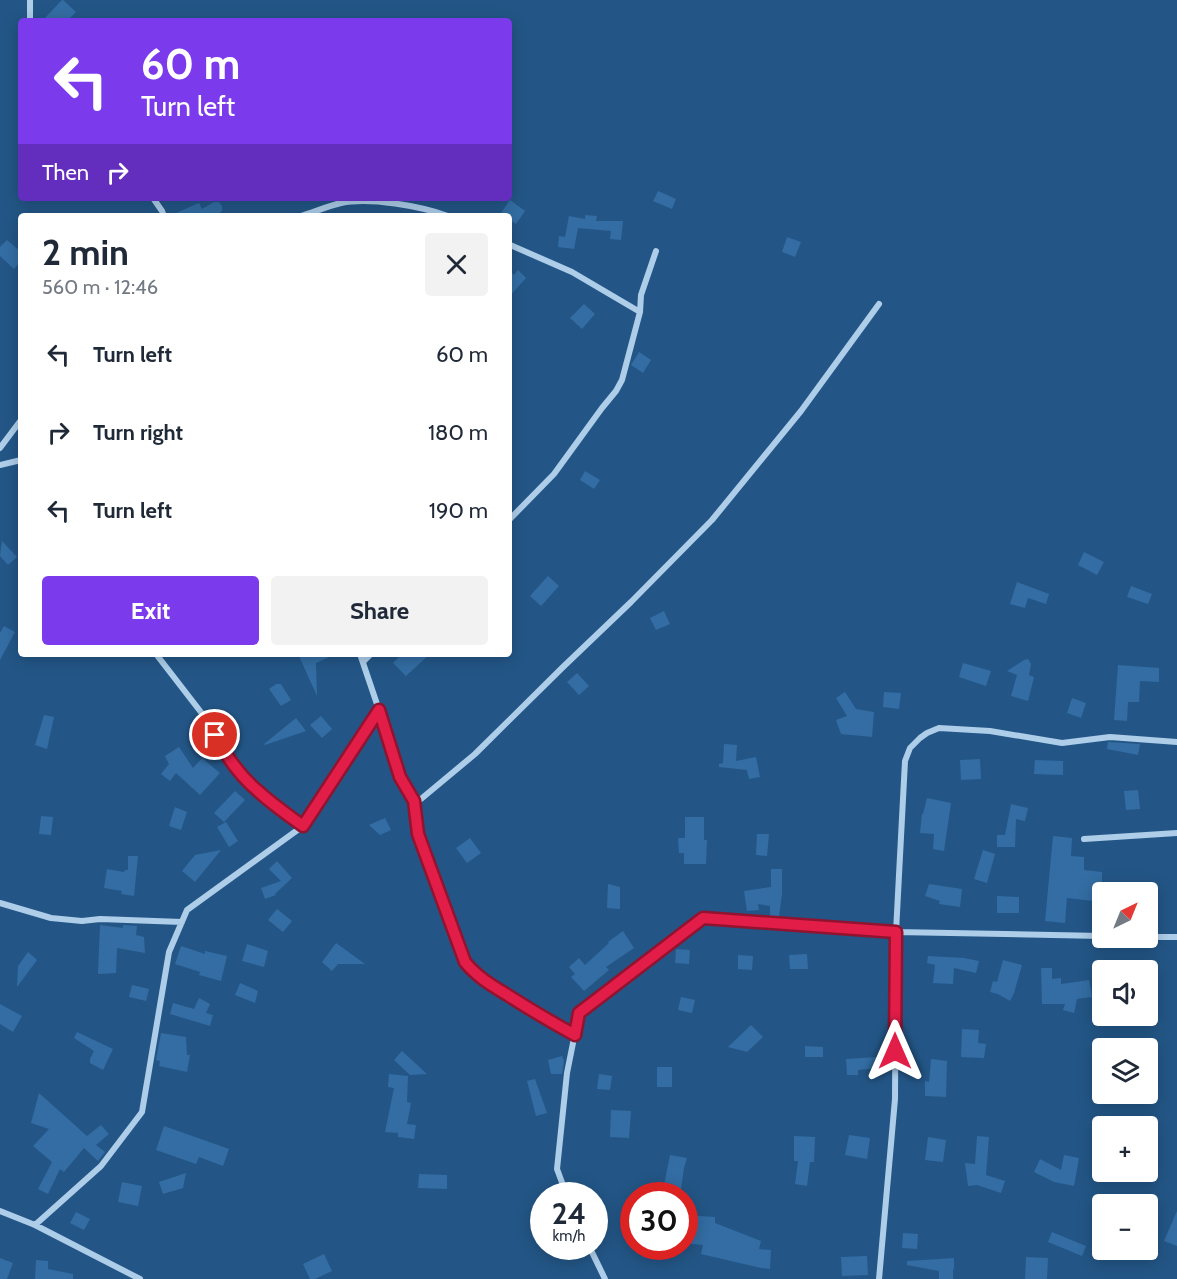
<!DOCTYPE html>
<html lang="en">
<head>
<meta charset="utf-8">
<style>
	body { margin:0; font-family:Cabin,sans-serif; background:#f2f2f3; color:#1f2937; height:100vh; display:flex; flex-direction:column; font-size:22px; white-space:nowrap }
	* { box-sizing:border-box; margin:0 }
	p { font-size:20px; color:#747a83 }
	.icon { flex:none; width:33px; height:33px; fill:none; stroke:currentColor; stroke-width:2; stroke-linecap:round; stroke-linejoin:round }
	.map { position:relative; flex:1; overflow:hidden }
	.side { position:absolute; left:18px; top:213px; width:494px; height:444px; display:flex; flex-direction:column; background:#fff; border-radius:6px; box-shadow:0 3px 15px #0003 }
	.side>* { flex:none }
	.top-card { position:absolute; left:18px; top:18px; width:494px; height:183px; border-radius:6px; box-shadow:0 3px 15px #0003; background:#7c3aed; color:#fff; overflow:hidden }
	.needle { width:39px; rotate:43deg }
	.fabs { position:absolute; left:1092px; top:882px; display:grid; gap:12px }
	.fabs a { display:grid; place-items:center; width:66px; height:66px; border-radius:6px; background:#fff; box-shadow:0 3px 15px #0003; font-size:30px }
	.speed { position:absolute; left:530px; top:1182px; display:flex; gap:12px; font-size:30px; font-weight:700; text-align:center }
	.speed>* { display:grid; place-content:center; width:78px; height:78px; border-radius:50%; background:#fff; box-shadow:0 3px 15px #0003; line-height:1 }
	.speed small { font-size:15px; font-weight:400 }
	.speed .limit { border:9px solid #d22; background:#fff; color:#111 }
	.pin { position:absolute; display:grid; place-items:center; width:51px; height:51px; color:#fff; margin:-26px; border:3px solid #fff; border-radius:50%; box-shadow:0 2px 6px #0007 }
	.me { position:absolute; width:66px; margin:-33px; rotate:0deg; stroke-linejoin:round; filter:drop-shadow(0 0 4px #0008) }
	.turn { display:flex; align-items:center; gap:21px; height:126px; padding:0 24px; font-size:27px }
	.turn .icon { width:78px; height:78px; stroke-width:2.5 }
	.turn b { display:block; font-size:42px; line-height:51px }
	.then { display:flex; align-items:center; height:57px; padding:0 24px; background:#0003; gap:12px; font-size:22px }
	.round { display:grid; place-items:center; flex:none; width:63px; height:63px; border-radius:6px; background:#f2f2f3 }
	.summary { display:flex; align-items:center; justify-content:space-between; height:102px; padding:0 24px }
	h1 { font-size:36px; font-weight:700; line-height:45px }
	.action { display:flex; gap:12px; margin-top:auto; padding:12px 24px }
	.action a { flex:1; height:69px; border-radius:6px; background:#7c3aed; color:#fff; font-size:24px; font-weight:700; line-height:69px; text-align:center }
	.action a+a { background:#f2f2f3; color:#1f2937 }
	ul { padding:0; list-style:none }
	li { display:flex; align-items:center; gap:18px; height:78px; padding:0 24px }
	li div { flex:1 }
	li b { display:block; font-size:22px }
	li em { font-style:normal }
	.map>svg:first-child { display:block }
	.building { fill:#336da3 }
	.lines { fill:none; stroke-linecap:round; stroke-linejoin:round }
	.street { stroke:#adcde9; stroke-width:6 }
	.route-casing { stroke:#92132f; stroke-width:15 }
	.route { stroke:#e11d48; stroke-width:10 }
</style>
</head>
<body>
<div class="map">
<svg width="1177" height="1279" viewBox="0 0 1177 1279">
	<rect width="100%" height="100%" fill="#235686"/>
	<path class="building" d="M62,0h1l13,12 -9,9h-25z
		M658,191l18,8 -4,10 -19,-8z
		M510,200l15,11 -9,13 -8,-5v-3h-4l-3,-3z
		M214,202h5l3,4v5l-4,3 -11,2h-38l30,-13 3,6z
		M585,215l12,1 -1,5h27l-2,19 -11,-1 1,-8 -33,-3 -4,21 -16,-2 1,-11 6,1 4,-21 16,3z
		M787,237l14,5 -6,15 -13,-5z
		M7,240l14,12v9l-7,8 -14,-13v-9z
		M508,270l6,5 4,-5 8,8 -18,20z
		M584,304l11,10 -13,15 -12,-11z
		M639,352l12,8 -8,13 -12,-8z
		M585,471l15,9 -6,9 -14,-9z
		M2,541l15,16 -9,8 -8,-9z
		M1084,552l20,10 -7,13 -19,-10z
		M548,576l11,10 -18,20 -11,-10z
		M1017,582l32,12 -3,10 -18,-6 -3,10 -15,-4z
		M1131,586l21,8 -4,10 -21,-7z
		M664,611l6,13 -14,6 -6,-12z
		M4,626l11,6 -15,28v-27z
		M298,654h38l-20,9 1,33z
		M402,654h28l-24,22 -13,-13z
		M1028,659l3,5 -2,11 5,2 -6,24 -17,-5 6,-21 -10,-4 17,-11z
		M963,663l28,8 -5,15 -27,-9z
		M1118,665l41,3v14l-19,-1 -1,21h-11l-1,19 -13,-1z
		M577,673l12,13 -10,9 -12,-13z
		M276,684h5l10,16 -10,6 -12,-17z
		M845,692l11,17 18,3 -2,25 -31,-3 -5,-14 11,-4 -11,-18z
		M884,692l17,1 -2,16 -16,-2z
		M1072,698l14,5 -5,15 -14,-5z
		M44,715l10,2 -7,32 -12,-4z
		M321,716l11,13 -10,9 -12,-13z
		M296,718l10,13 -41,14 -1,-1z
		M1108,742l32,2 -2,11 -31,-6z
		M724,744l13,1 -1,16 20,-4 4,20 -11,2 -2,-9 -28,-3v-3l4,-1z
		M179,747l14,21 9,-10 18,15 -20,22 -24,-22 -6,8 -9,-7 8,-10 -4,-8z
		M980,759l1,20 -20,1 -1,-20z
		M1035,760l28,1v14l-29,-1z
		M1138,790l2,19 -14,1 -2,-19z
		M235,791l10,9 -21,22 -10,-9z
		M927,798l24,5 -7,48 -11,-2 1,-15 -14,-1 2,-19h1z
		M1011,804l17,4 -3,13 -9,-2 -1,28h-18v-12h8z
		M175,807l12,5 -6,18 -12,-4z
		M41,816l12,1 -2,18 -12,-1z
		M685,817h19v23h3l-1,24h-22v-11h-5l-1,-15h7z
		M385,818l6,12 -11,5 -11,-10z
		M226,822l12,19 -9,6 -12,-20z
		M757,834h12l-2,22 -11,-1z
		M1053,836l19,2 -1,18 13,1v13l18,2v30l-35,-4 -2,25 -20,-2z
		M470,838l11,15 -14,10 -11,-15z
		M221,850l-26,32 -13,-11 13,-16z
		M983,850l12,4 -8,29 -13,-4z
		M128,856h10l-4,40 -13,-2 1,-3 -18,-3 3,-19 17,3 1,-2h3z
		M277,861l15,17 1,-1 -18,17 1,1 -11,4 -4,-11 20,-7 -12,-12z
		M771,869h11v25l-3,22h-9v-10l-12,-2 1,6 -12,1 -3,-20 27,-4z
		M608,884l12,3v22l-13,-1z
		M929,884l33,5 -2,18 -21,-3 1,-3 -15,-5z
		M997,896l22,1v16h-22z
		M277,909l15,12 -9,11 -15,-12z
		M100,925l23,3v-3l14,1 -1,9 8,2 1,16 -28,-5 -1,25 -18,1z
		M623,931l11,17 -28,19 3,3 -25,21 -13,-14 4,-3 -6,-7 10,-9 6,7 24,-22 -1,-1z
		M336,943l29,21h-27l-6,7 -10,-9z
		M247,944l21,7 -4,16 -22,-6z
		M181,946l24,8v-3l22,5 -6,25 -22,-6 1,-3 -25,-8z
		M676,949l14,1 -1,14 -14,-1z
		M28,952l9,8 -20,27 1,-21z
		M807,954l1,15h-18l-1,-14z
		M738,955l15,1 -1,14 -14,-1z
		M928,956l36,2 15,3 -3,12 -22,-5 -1,16 -20,-1 2,-18 -8,-2z
		M1003,960l19,5 -8,28 -4,8 -12,-7 -8,-2 3,-11 4,1z
		M1041,968h11v11l9,-1v6l28,-4 3,17 -15,2 -3,14 -11,-3 2,-6h-23z
		M240,983l18,8 -3,12 -20,-8z
		M132,985l17,4 -3,12 -17,-4z
		M681,997l14,3 -3,13 -14,-3z
		M199,998l11,6 -4,9 7,2 -3,11 -40,-12 3,-11 21,6z
		M0,1004l22,12 -9,16 -13,-8z
		M751,1025l12,12 -16,15 -19,-5z
		M962,1029l17,1 -1,13 8,1 -2,14 -23,-1z
		M77,1032l36,17 -10,21 -13,-7v-4l4,-8 -20,-13z
		M161,1033l25,4 1,18h3l-3,17 -28,-6 1,-5 -4,-1z
		M805,1046l18,1v10h-18z
		M402,1051l25,23 -17,1 -16,-15z
		M562,1056l2,5 -2,13h-11l-3,-14z
		M877,1057l2,11 -21,2v5h-11l-1,-16z
		M931,1059l16,2 -1,36 -21,-1v-15l4,1z
		M657,1067h15v20h-15z
		M389,1074l19,2 -1,26 4,1 -4,21 9,1 -2,14 -16,-2v-4l-13,-1 9,-44 -6,-1z
		M599,1074l13,2 -2,14 -13,-1z
		M535,1079l12,34 -11,3 -9,-35z
		M39,1093l48,43 14,-11 8,9 -13,11 9,7 -7,9 -14,-13 -20,24 -4,-3 -12,25 -10,-5 14,-27 -19,-16 16,-17 -18,-6z
		M611,1110l20,1 -2,27 -19,-1z
		M164,1126l65,23 -6,17 -24,-9 -3,7 -40,-14z
		M849,1135l21,3 -3,21 -22,-4z
		M794,1136l21,1 -1,25h-4l-3,24 -12,-2 3,-23h-4z
		M977,1136l12,1 -3,38 19,6 -4,12 -24,-8 -9,1 -3,-23 10,1z
		M928,1137l18,3 -3,22 -18,-2z
		M670,1155l17,3 -3,10 -4,28h-15l1,-11h-2z
		M1064,1155l15,3 -5,28 -20,-4 -20,-10 6,-13 21,11z
		M186,1173l-3,15 -20,6 -4,-12z
		M419,1174l28,1v14l-29,-1z
		M122,1182l20,4 -4,20 -20,-4z
		M1177,1211v35l-13,-5z
		M76,1212l14,7 -6,11 -14,-7z
		M684,1215l31,2v6l46,18 -2,8 12,1 -1,19 -9,-1 -60,-14 2,-9 -19,-2z
		M1052,1232l34,14 -4,10 -34,-14z
		M903,1233l15,1 -1,15 -15,-1z
		M324,1254l8,17 -17,8h-5l-7,-15z
		M867,1256l1,19 -26,1 -1,-19z
		M1026,1257l22,1 -1,21h-22z
		M0,1258l13,5 -6,16h-7z
		M954,1258v11h-1v10h-14v-8l-32,-6v-4z
		M36,1260l12,1v8l25,5v5h-38z"/>
	<g class="lines">
		<path class="street" d="M30,0v21
			M153,198l9,13 2,5
			M301,216c13,-4 27,-10 40,-13 29,-6 79,3 107,13
			M508,244l64,28 68,40
			M0,448l21,-28
			M0,465l21,-5
			M508,521l46,-47 48,-66 14,-17 6,-11 18,-68 1,-17 15,-44
			M156,654l51,66 16,30 22,28 13,14 45,34
			M363,662l8,-8
			M379,710l21,67 14,24 7,-2 54,-45 87,-86 69,-66 81,-82 89,-109 78,-107
			M414,801l4,33 47,128c11,15 28,24 44,34 22,14 44,27 66,39
			M1084,839l93,-6
			M0,903l51,15 31,3 18,-2 82,3
			M1148,937h29
			M567,1196l-10,-27 10,-96 12,-60 124,-95 193,14 206,4
			M0,1211l35,14 105,54
			M35,1225l66,-59 41,-54 27,-160 18,-42 116,-84 76,-116 -19,-56
			M589,1246l16,33
			M879,1279l16,-180 1,-167 9,-171 5,-13 10,-10 7,-5 12,-5 51,3 72,12 48,-6 67,5"/>
	</g>
	<g class="lines">
		<defs>
			<path id="route" d="M215,735c11,21 25,41 43,56 14,13 30,24 45,35l76,-116 21,67 14,24 4,33 47,128c12,15 28,24 44,34 22,14 44,27 66,39l4,-22 124,-95 193,14 -1,119"/>
		</defs>
		<use href="#route" class="route-casing"/>
		<use href="#route" class="route"/>
	</g>
</svg>
<div class="fabs">
<a><svg class="needle" viewBox="-14 -14 28 28"><path d="M0-13l5 13h-10z" fill="#e53935"/><path d="M0 13l5-13h-10z" fill="#747a83"/></svg></a>
<a><svg class="icon" aria-label="sound" viewBox="0 0 24 24"><path d="M4 9h4l5-4v14l-5-4H4zM17 9q2 3 0 6"/></svg></a>
<a><svg class="icon" aria-label="layers" viewBox="0 0 24 24"><path d="M12 4l9 5-9 5-9-5zM3 14l9 5 9-5"/></svg></a>
<a>+</a>
<a>−</a>
</div>
<div class="speed"><div>24<small>km/h</small></div><div class="limit">30</div></div>
<div class="pin" style="left:215px;top:735px;background:#d93025"><svg class="icon" aria-label="arrive" viewBox="0 0 24 24"><path d="M6 21V4h12l-3 4 3 4H6"/></svg></div>
<svg class="me" style="left:895px;top:1051px" viewBox="-20 -20 40 40"><path d="M0-17L14 15 0 8-14 15z" fill="#e11d48" stroke="#fff" stroke-width="4"/></svg>
<div class="top-card">
<div class="turn"><svg class="icon" aria-label="left" viewBox="0 0 24 24"><path d="M17 20v-9H6M10 6l-5 5 5 5"/></svg><div><b>60 m</b>Turn left</div></div>
<div class="then">Then<svg class="icon" aria-label="right" viewBox="0 0 24 24"><path d="M7 20v-9h11M14 6l5 5-5 5"/></svg></div>
</div>
<section class="side">
<div class="summary"><div><h1>2 min</h1><p>560 m · 12:46</p></div><a class="round"><svg class="icon" aria-label="close" viewBox="0 0 24 24"><path d="M6 6l12 12M18 6L6 18"/></svg></a></div>
<ul>
<li><svg class="icon" aria-label="left" viewBox="0 0 24 24"><path d="M17 20v-9H6M10 6l-5 5 5 5"/></svg><div><b>Turn left</b></div><em>60 m</em></li>
<li><svg class="icon" aria-label="right" viewBox="0 0 24 24"><path d="M7 20v-9h11M14 6l5 5-5 5"/></svg><div><b>Turn right</b></div><em>180 m</em></li>
<li><svg class="icon" aria-label="left" viewBox="0 0 24 24"><path d="M17 20v-9H6M10 6l-5 5 5 5"/></svg><div><b>Turn left</b></div><em>190 m</em></li>
</ul>
<div class="action"><a>Exit</a><a>Share</a></div>
</section>
</div>
</body>
</html>
